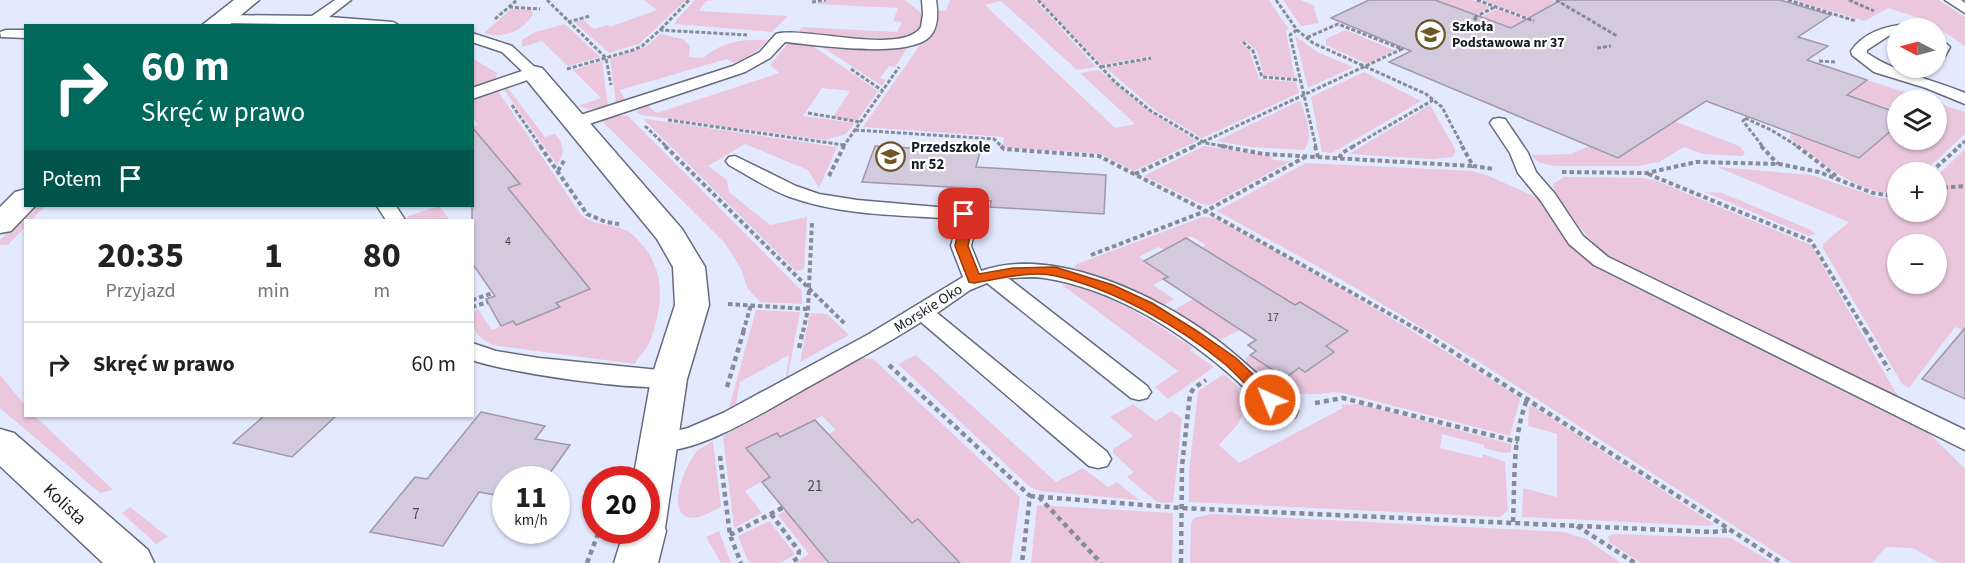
<!DOCTYPE html>
<html lang="pl">
<head>
<meta charset="utf-8">
<style>
	body { margin:0; font-family:"Source Sans 3",sans-serif; background:#f6f6f6; color:#222; height:100vh; display:flex; flex-direction:column; font-size:22px; white-space:nowrap }
	* { box-sizing:border-box; margin:0 }
	p { font-size:20px; color:#767676 }
	.icon { flex:none; width:33px; height:33px; fill:none; stroke:currentColor; stroke-width:2; stroke-linecap:round; stroke-linejoin:round }
	.map { position:relative; flex:1; overflow:hidden }
	.drawer { position:absolute; left:24px; top:219px; width:450px; height:198px; display:flex; flex-direction:column; background:#fff; border-radius:0px; box-shadow:0 2px 4px #0004 }
	.drawer>* { flex:none }
	.top-card { position:absolute; left:24px; top:24px; width:450px; height:183px; border-radius:0px; box-shadow:0 2px 4px #0004; background:#00695c; color:#fff; overflow:hidden }
	.needle { width:39px; rotate:276deg }
	.buttons { position:absolute; left:1887px; top:18px; display:grid; gap:12px }
	.buttons a { display:grid; place-items:center; width:60px; height:60px; border-radius:50%; background:#fff; box-shadow:0 2px 4px #0004; font-size:30px }
	.speed { position:absolute; left:492px; top:466px; display:flex; gap:12px; font-size:30px; font-weight:700; text-align:center }
	.speed>* { display:grid; place-content:center; width:78px; height:78px; border-radius:50%; background:#fff; box-shadow:0 2px 4px #0004; line-height:1 }
	.speed small { font-size:15px; font-weight:400 }
	.speed .limit { border:9px solid #d22; background:#fff; color:#111 }
	.pin { position:absolute; display:grid; place-items:center; width:51px; height:51px; color:#fff; margin:-26px; border-radius:12px; box-shadow:0 3px 9px #0006 }
	.me { position:absolute; width:66px; margin:-33px; rotate:316deg; stroke-linejoin:round; filter:drop-shadow(0 0 4px #0008) }
	.turn { display:flex; align-items:center; gap:21px; height:126px; padding:0 18px; font-size:27px }
	.turn .icon { width:78px; height:78px; stroke-width:2.5 }
	.turn b { display:block; font-size:42px; line-height:51px }
	.then { display:flex; align-items:center; height:57px; padding:0 18px; background:#0003; gap:12px; font-size:22px }
	.eta { display:flex; justify-content:space-evenly; align-items:center; height:102px; text-align:center }
	.eta b { font-size:36px; font-weight:700; line-height:42px }
	ul { padding:0; list-style:none }
	li { display:flex; align-items:center; gap:18px; height:84px; padding:0 18px; border-top:2px solid #e0e0e0 }
	li div { flex:1 }
	li b { display:block; font-size:22px }
	li em { font-style:normal }
	.map>svg:first-child { display:block }
	.green { fill:#eac7dd; fill-rule:evenodd }
	.building { fill:#d3cade; stroke:#a097aa; stroke-width:1.5 }
	.lines { fill:none; stroke-linecap:round; stroke-linejoin:round }
	.service-casing { stroke:#656b7d; stroke-width:3 }
	.minor-casing { stroke:#656b7d; stroke-width:3 }
	.tertiary-casing { stroke:#656b7d; stroke-width:3 }
	.path-far2 { stroke:#868b99; stroke-width:3; stroke-dasharray:4 2; stroke-linecap:butt }
	.path-far1 { stroke:#868b99; stroke-width:4; stroke-dasharray:4.5 3; stroke-linecap:butt }
	.path { stroke:#868b99; stroke-width:4.5; stroke-dasharray:5 4; stroke-linecap:butt }
	.service { fill:#fff; fill-rule:evenodd }
	.minor { fill:#fff; fill-rule:evenodd }
	.tertiary { fill:#fff; fill-rule:evenodd }
	.route { fill:#ea580c; stroke:#983908; stroke-width:1.5 }
	.labels { text-anchor:middle; stroke-width:4.5; stroke-linejoin:round; paint-order:stroke }
	.number-label { font-size:12px; fill:#484852 }
	.far-poi-label { font-size:14px; font-weight:bold; fill:#191c23; stroke:#fff; text-anchor:start }
	.poi-label { font-size:15px; font-weight:bold; fill:#191c23; stroke:#fff; text-anchor:start }
	.street-label { font-size:15px; fill:#191c23; stroke:#fff }
	.near-number-label { font-size:15px; fill:#484852 }
	.near-street-label { font-size:18px; fill:#191c23; stroke:#fff }
</style>
</head>
<body>
<div class="map">
<svg width="1965" height="563" viewBox="0 0 1965 563">
	<rect width="100%" height="100%" fill="#e3eaff"/>
	<path class="green" d="M644,0h42l-47,44 -30,9 -35,-31 9,-2 11,9 14,-4 2,2 47,-17z
		M695,0h22l-11,1 -7,10 89,5 -16,16 -97,-8 2,-5z
		M829,0h76l16,13c4,16 -7,21 -20,26l-98,-4 -4,-4 3,-4 95,5 5,-10 -9,-1 5,-13 -82,-4z
		M950,0h85l61,67 -19,3 -76,-69 -16,4 130,123 20,-4 -55,-51 19,-3 49,41 49,30 -63,30 -33,-17 -8,-1 -82,-5 -8,-3 1,-8 -141,-10 59,-85 13,-12 3,-19 8,-1z
		M1040,0h229l19,28 -2,4 9,46 -31,-3 -7,-24 -11,-10 -6,2 9,6 10,30 37,3 3,11 -97,45 -47,-28 -49,-42 46,-9 -2,-3 -48,9z
		M1283,0h18l14,6 -1,3 5,14 -18,3z
		M1435,0h38l17,7 -22,11z
		M1482,0h70l63,37 -79,-17z
		M1794,0h145l26,17v29l-39,-26 -38,-12 -23,13z
		M511,9l21,1 1,4c-10,18 -31,25 -49,19z
		M1497,9l34,13 -16,7 -34,-12z
		M565,24l35,33 -32,9 -26,-25 -20,6v-7l13,-8z
		M1345,30l49,20 -27,14 -41,-19v-6z
		M660,34l23,5 7,7 -1,11 14,1c20,-17 40,-19 65,-18l-11,11 -22,13 -8,-5 -107,31 5,10 -9,3 -6,-44 37,-13z
		M1295,36l22,16 36,15 -45,21z
		M789,42l21,2 68,47 -21,30 -24,-4 17,-26 -28,-3 -19,28 52,7 -9,11 -21,6 -183,-25 -6,-3 11,-7 10,8 122,-40 -9,-8z
		M818,44l80,3 11,-1 -14,21 -6,-1 -9,12 6,2 -4,6z
		M472,58l25,15 -1,5 -23,11z
		M602,61l6,45 -19,3 -11,-3 23,-8 -28,-28z
		M1364,72l57,29 -89,52 -10,-1 -11,-55z
		M1867,80l62,20h-31l-1,13 -50,-18z
		M507,87l38,50 10,-3c10,12 10,18 2,31l-54,-77z
		M495,90l3,1 83,124c14,11 28,8 44,15 8,3 14,11 20,18 21,27 17,62 5,93 -3,9 -11,14 -15,23l-143,-19c-17,-11 -19,-13 -19,-32l5,-4 14,21 21,-9 3,4 44,-18 -4,-4 34,-14 -82,-101 11,-5 -47,-56 6,-2 -5,-7v-19z
		M1299,101l2,1c4,15 14,35 3,48l-53,-3 -34,-6z
		M1937,103l28,9v22l-41,38h-26l-1,22c-43,-1 -76,-33 -108,-57l3,-3 67,24 38,-33 1,15h38z
		M1430,105l25,44v4l-3,4 -20,2 -83,-5z
		M614,115l14,1 174,175v13l-42,-2 -12,-13 -7,-20 -17,-27 -123,-122z
		M646,119l191,28 -18,41 -11,-18 -63,-26 -37,22 19,14 2,12 41,33 37,-8 -3,52 -8,2 -152,-151z
		M1674,121l65,25 6,7 -3,3 -39,-2 -19,-7 -25,15 -21,4h-84l-16,-4 -7,-7 40,-1 18,-8 29,12z
		M1204,146l67,10 2,4 18,1 -81,44 -9,-1 -57,-28z
		M1965,149v182l-10,-4 -46,61 -7,-4 -79,-136v-4l26,-22 -132,-55 94,8 66,22 20,3 1,12h38l1,-36zM1898,244h38v40h-38z
		M1306,163l166,8 12,3 52,23 43,56 33,22 311,152 42,42v94h-26l-26,-15 -27,-1 -14,16h-80l-316,-203 -134,-80 -125,-69z
		M1564,177l79,1 14,3 154,64 89,155 -278,-135c-35,-23 -45,-41 -68,-75l-1,-6z
		M1705,192l17,1 89,37 4,4 -6,2z
		M34,206h11l-14,14h-5l-1,7 -17,18h-8v-5z
		M439,206l11,14h-45l3,-4z
		M1203,217l12,1c103,56 203,115 302,178l3,3 -10,37 -166,-43c-10,-2 -18,0 -28,1 -24,2 -64,-11 -71,-36l5,-3 35,23 14,-10 6,4 29,-20 -8,-6 22,-15 -48,-29 -5,3 -93,-57 4,-3 -15,-9 -27,14 -6,-3 -19,10 29,20 -15,8 21,14 -9,6 -91,-37 3,-4z
		M1061,284c50,8 89,37 131,63l-2,3 24,17 -46,32 -13,-12 23,-16z
		M1193,299l47,31 -20,10 -46,-30z
		M756,310l44,2 -12,64 -2,1 3,-22 -49,27 -4,22 -7,4z
		M810,313l17,1 22,21 -49,27z
		M916,355l140,127 27,-14 25,19 9,-5 22,18 -99,-9 -10,-4 -132,-123z
		M862,358l11,1 147,138 -9,66h-51l-42,-44 -7,4 -82,-89 7,-4 -14,-14 -42,21 -3,-4 -31,15 24,29 -25,14 17,22 -28,15 -11,-92z
		M1224,374l13,12 8,23 -7,15 -19,21 20,18 104,-55 -2,-3 18,-1 152,40v8l-8,1 -19,-5v-3l-42,-11 -2,14 42,10 1,-4 22,8 3,48 -8,7 -311,-15v-30l9,-81z
		M0,375l25,30 1,11h9l78,74 -13,3 -100,-85z
		M1133,404l23,17 15,-10 11,7 -9,85 -16,-1 -30,-25 7,-5 -21,-19v-4l20,-13 -23,-19z
		M1529,406h4l181,118 -6,2 -186,-9 1,-29 34,9v-63l-29,-8z
		M713,441l8,66c-7,3 -15,8 -22,10 -39,8 -14,-53 -2,-66 5,-4 11,-7 16,-10z
		M1037,505l136,8 -1,50h-141z
		M130,507l38,30 -12,7 -34,-31z
		M786,510l41,51 -4,2h-27l13,-9 -31,-39z
		M1211,514l353,18 22,7 35,24h-431l1,-40 3,-5z
		M769,521l26,33 -14,9h-32l-11,-27z
		M719,531l12,32h-10l-15,-26z
		M1613,534l118,4 42,25h-132l-32,-21 -1,-6z"/>
	<path class="building" d="M1369,0h66l76,28 50,-28h219l51,15 -33,22 30,9 -21,14 60,20 -20,15 51,18v12l-39,33 -153,-57 -88,57 -229,-96 22,-11 -80,-33z
		M472,127l48,57 -12,4 82,101 -34,14 4,4 -44,18 -3,-4 -12,5 -15,-27 9,-3 -23,-33z
		M875,146l105,6 -4,15 130,8 -2,39 -114,-7 1,-6 -26,-2 2,-11 -105,-6z
		M1186,238l109,67 5,-3 48,29 -22,15 8,6 -29,20 -6,-4 -14,10 -35,-23 6,-4 -8,-6 8,-5 -93,-61 5,-2 -24,-16z
		M1965,328v71l-43,-20z
		M481,412l64,14 -10,13 35,6 -25,35h-39v17l-27,-5 -36,54 -73,-14 45,-55 12,2z
		M264,416h72l-44,41 -59,-14z
		M815,420l97,103 6,-4 42,44h-131l-67,-81 8,-5 -24,-29 31,-15 3,4z"/>
	<g class="lines">
		<defs>
			<path id="service" d="M335,0h16l-22,17 64,5 7,4 -179,-3 -7,-4 7,-4 91,1z
				M922,0h14c2,13 3,30 -9,39 -26,19 -110,6 -142,3l-15,16 -25,14 -165,55h-12l-3,-4 3,-4 165,-53 27,-14 16,-18c29,-8 126,22 145,-7l2,-13z
				M1945,0h16l4,3v10z
				M1911,24l7,4h-20v5h-5l-26,17v3c29,20 65,26 98,40v11l-39,-16 -52,-16 -22,-17 -1,-4c14,-20 37,-26 60,-27z
				M6,30h20v8l-25,-1 -1,-5z
				M472,33l40,13 29,27 -2,3 -67,23v-11l50,-17 -20,-19 -30,-10z
				M1936,38l5,1 9,8 -9,16 -5,2z
				M1499,118l6,1 23,34 8,19 19,22 28,42 25,21 357,173v20l-371,-185 -25,-21 -28,-43 -23,-28 -8,-20 -20,-30 3,-4z
				M735,156l61,30 23,8 38,6 114,10 7,8 -7,28 10,25c73,-26 178,25 236,69 27,20 50,45 78,65l3,6 -3,6 -9,3 -9,-3c-18,-14 -33,-31 -51,-46 -52,-44 -113,-82 -182,-93 -11,-2 -24,0 -36,0l139,108 4,6 -4,6 -8,2 -8,-2 -144,-115 -17,7 -33,23 170,139 4,7 -4,7 -9,2 -9,-2 -168,-144c-36,23 -74,43 -111,64 -35,19 -120,75 -159,63l-3,-6 3,-6 37,-9 35,-15 146,-79 94,-57 -12,-31 7,-27c-56,-4 -115,-3 -168,-22 -22,-8 -41,-21 -61,-32l-3,-4 3,-4z
				M377,206h19l9,14h-19z
				M472,343l24,8 43,7 130,13 8,2 4,6 -4,6c-31,9 -172,-13 -205,-25z"/>
			<path id="minor" d="M533,66l9,2 140,161 23,38 4,38 -22,74 -22,149 1,3 -8,32h-44l10,-32h22v-51h-13l18,-101 24,-74 -2,-38 -16,-28 -136,-166 3,-5z
				M0,429l14,4 134,117 6,13h-51l-103,-97z"/>
			<path id="tertiary" d="M234,0h25l-31,26h-27z
				M26,189v17h9l-24,25 -11,2v-26l15,-15z"/>
		</defs>
		<use href="#service" class="service-casing"/>
		<use href="#minor" class="minor-casing"/>
		<use href="#tertiary" class="tertiary-casing"/>
		<path class="path-far2" d="M547,0l59,58 5,27
			M1038,0l77,82 36,29 54,32 24,4
			M1276,0l21,30 16,13 113,51 16,13 21,40
			M1477,0l57,21
			M1556,0l61,36
			M1788,0l68,21
			M1849,0l25,11
			M812,2l14,-2
			M509,7l31,2
			M495,19l22,-19
			M1477,20l-4,-2 22,-11
			M568,22l22,-6
			M661,29l28,-29
			M1297,30l-7,5 26,112
			M1243,42l10,9 9,26 38,3
			M1597,48l14,-2
			M1819,61l16,1
			M1101,67l50,-9
			M567,69l66,-19 9,-4 18,-16 87,5
			M851,69l32,22
			M512,105l29,42
			M808,113l52,9
			M1745,118l26,12 28,17
			M1745,119l-2,2 20,26
			M668,120l176,25
			M645,126l22,21
			M855,130l139,9 8,8
			M843,147l56,-80
			M1192,147l210,-98 -64,-25 -32,14
			M1352,147l81,-47
			M1958,147l7,-6"/>
		<path class="path-far1" d="M540,146l47,68 19,8 13,2
			M665,146l181,179
			M1001,146l3,3 95,7 107,55 216,121
			M1221,146l43,8 208,12
			M1315,146l3,11
			M1462,146l11,20 21,3
			M1761,146l17,18
			M1797,146l39,30
			M1339,158l3,-5 12,-7
			M558,171l7,-12
			M1562,172l85,1 49,-11 83,2 40,8 54,21 25,4
			M1931,172l29,-26
			M1135,174l60,-28
			M1648,174l163,67 55,91
			M829,176l15,-30
			M1936,188l29,-2
			M1091,255l115,-44 99,-54
			M472,300l21,-7
			M728,304l80,5
			M472,307l16,-5
			M743,332l8,-27
			M803,332l5,-23 4,-87"/>
		<path class="path" d="M1419,330l363,233
			M1865,330l24,40
			M799,348l4,-18
			M889,365l141,131 -8,67
			M727,387l17,-57
			M1315,403l28,-5 175,44
			M720,456l10,79 11,28
			M1030,496l151,12 531,24 19,-2
			M1039,497l62,66
			M771,514l28,37 -1,7 -8,5
			M1513,522c2,-42 -1,-86 15,-125
			M1577,526l58,37
			M730,535l54,-28
			M587,563l12,-32
			M1181,563l1,-97 8,-72 4,-6 12,-8"/>
		<use href="#service" class="service"/>
		<use href="#minor" class="minor"/>
		<use href="#tertiary" class="tertiary"/>
	</g>
	<path class="route" d="M964,210l10,8 -6,28 11,28 34,-6 42,-1 58,18 39,18 45,28 39,27 40,38 2,4 -2,4h-11c-13,-13 -26,-27 -39,-39 -46,-38 -112,-76 -170,-89 -25,-6 -57,3 -82,7l-5,-1 -14,-36 6,-28 -3,-4z"/>
	<defs>
		<symbol id="school-ring" viewBox="-11 -11 22 22"><circle r="9.5" fill="#fff" stroke="#6e5627" stroke-width="1.5"/><path d="M0-5L7-2L0 1L-7-2ZM-4 1L0 2.5L4 1V4Q0 6-4 4Z" fill="#6e5627"/></symbol>
	</defs>
	<g fill-rule="evenodd">
		<use href="#school-ring" x="1414" y="18" width="33" height="33"/>
		<use href="#school-ring" x="874" y="140" width="33" height="33"/>
	</g>
	<g class="labels">
		<g class="number-label">
			<text x="508" y="245">4</text>
			<text x="1273" y="321">17</text>
		</g>
		<g class="far-poi-label">
			<text x="1452" y="31">Szkoła<tspan x="1452" dy="16">Podstawowa nr 37</tspan></text>
		</g>
		<g class="poi-label">
			<text x="911" y="152">Przedszkole<tspan x="911" dy="17">nr 52</tspan></text>
		</g>
		<g class="street-label">
			<text transform="translate(928 308) rotate(-32)" y="5">Morskie Oko</text>
		</g>
		<g class="near-number-label">
			<text x="815" y="491">21</text>
			<text x="416" y="519">7</text>
		</g>
		<g class="near-street-label">
			<text transform="translate(65 504) rotate(43)" y="6">Kolista</text>
		</g>
	</g>
</svg>
<div class="buttons">
<a><svg class="needle" viewBox="-14 -14 28 28"><path d="M0-13l5 13h-10z" fill="#e53935"/><path d="M0 13l5-13h-10z" fill="#767676"/></svg></a>
<a><svg class="icon" aria-label="layers" viewBox="0 0 24 24"><path d="M12 4l9 5-9 5-9-5zM3 14l9 5 9-5"/></svg></a>
<a>+</a>
<a>−</a>
</div>
<div class="speed"><div>11<small>km/h</small></div><div class="limit">20</div></div>
<div class="pin" style="left:964px;top:214px;background:#d93025"><svg class="icon" aria-label="arrive" viewBox="0 0 24 24"><path d="M6 21V4h12l-3 4 3 4H6"/></svg></div>
<svg class="me" style="left:1270px;top:400px" viewBox="-20 -20 40 40"><circle r="17" fill="#ea580c" stroke="#fff" stroke-width="3"/><path d="M0-11L8 9 0 5-8 9z" fill="#fff"/></svg>
<div class="top-card">
<div class="turn"><svg class="icon" aria-label="right" viewBox="0 0 24 24"><path d="M7 20v-9h11M14 6l5 5-5 5"/></svg><div><b>60 m</b>Skręć w prawo</div></div>
<div class="then">Potem<svg class="icon" aria-label="arrive" viewBox="0 0 24 24"><path d="M6 21V4h12l-3 4 3 4H6"/></svg></div>
</div>
<section class="drawer">
<div class="eta">
<div><b>20:35</b><p>Przyjazd</p></div>
<div><b>1</b><p>min</p></div>
<div><b>80</b><p>m</p></div>
</div>
<ul>
<li><svg class="icon" aria-label="right" viewBox="0 0 24 24"><path d="M7 20v-9h11M14 6l5 5-5 5"/></svg><div><b>Skręć w prawo</b></div><em>60 m</em></li>
</ul>
</section>
</div>
</body>
</html>
